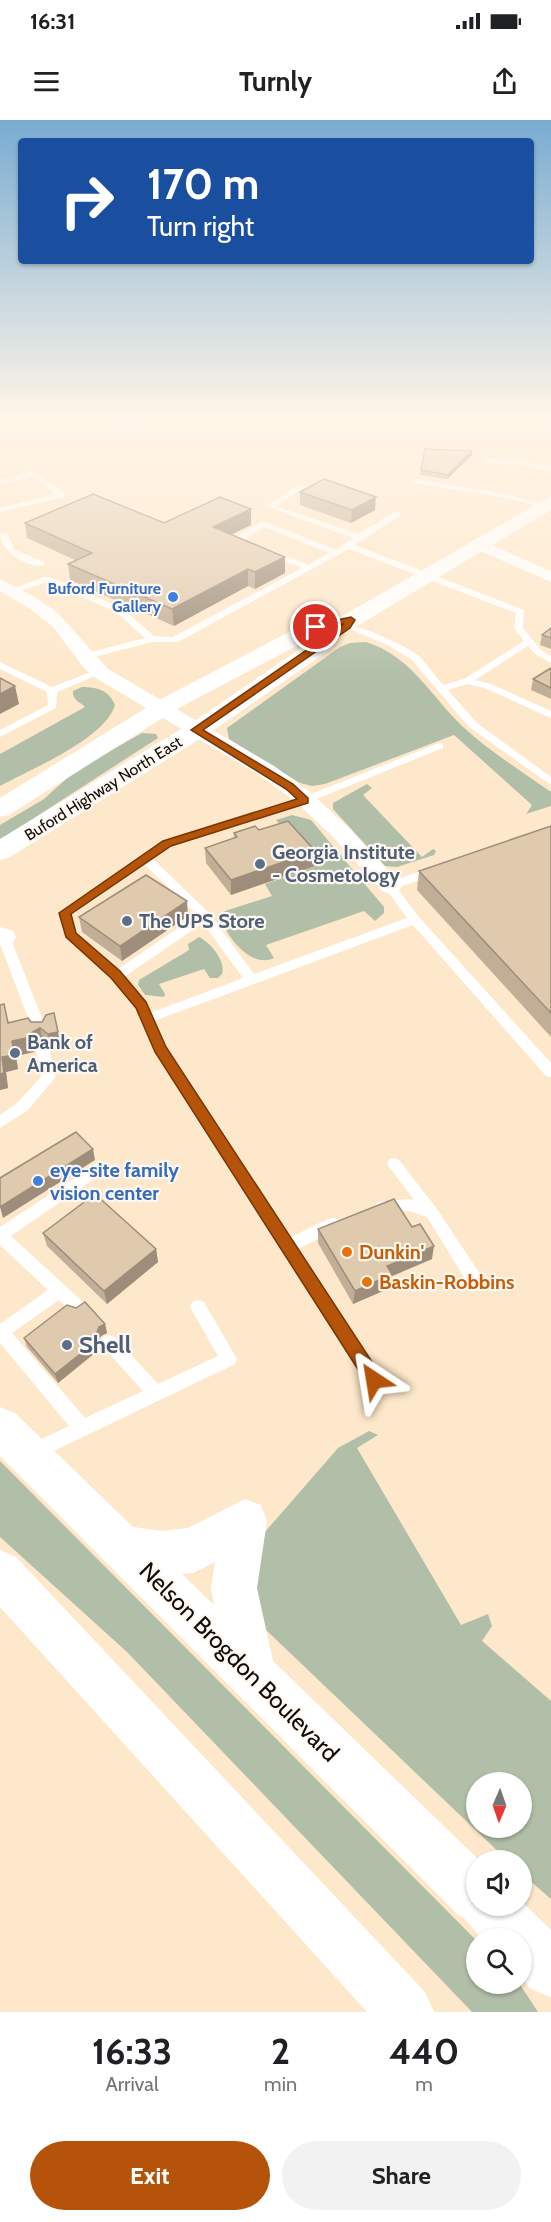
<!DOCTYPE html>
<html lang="en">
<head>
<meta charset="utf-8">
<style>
	body { margin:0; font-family:Cabin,sans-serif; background:#f2f2f2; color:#202124; height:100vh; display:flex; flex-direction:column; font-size:22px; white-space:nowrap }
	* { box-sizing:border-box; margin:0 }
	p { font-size:20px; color:#757577 }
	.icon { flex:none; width:33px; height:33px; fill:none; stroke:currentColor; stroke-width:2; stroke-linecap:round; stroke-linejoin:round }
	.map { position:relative; height:1892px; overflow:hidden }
	.side { display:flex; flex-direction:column; background:#fff; flex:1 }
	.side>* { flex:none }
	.guide { position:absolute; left:18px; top:18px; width:516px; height:126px; border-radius:6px; box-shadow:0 2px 4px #0004; background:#1a4fa0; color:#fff; overflow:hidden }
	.needle { width:39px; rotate:182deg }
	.fabs { position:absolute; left:466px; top:1652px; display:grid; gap:12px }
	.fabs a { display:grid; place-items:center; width:66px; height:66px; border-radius:50%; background:#fff; box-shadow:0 2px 4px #0004; font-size:30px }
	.pin { position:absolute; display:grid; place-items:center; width:51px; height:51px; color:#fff; margin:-26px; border:3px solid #fff; border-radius:50%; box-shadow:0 2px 6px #0007 }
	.me { position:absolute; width:66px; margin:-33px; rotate:327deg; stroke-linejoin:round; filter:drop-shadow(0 0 4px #0008) }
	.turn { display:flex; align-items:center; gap:21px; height:126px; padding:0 30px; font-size:27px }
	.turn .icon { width:78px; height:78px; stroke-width:2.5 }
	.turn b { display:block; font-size:42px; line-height:51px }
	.eta { display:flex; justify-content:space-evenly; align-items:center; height:102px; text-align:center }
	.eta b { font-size:36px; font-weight:700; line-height:42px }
	.action { display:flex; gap:12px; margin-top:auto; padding:12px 30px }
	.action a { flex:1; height:69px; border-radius:36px; background:#b45309; color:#fff; font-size:24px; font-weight:700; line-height:69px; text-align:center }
	.action a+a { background:#f2f2f2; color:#202124 }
	.status { display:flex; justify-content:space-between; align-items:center; height:42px; padding:0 30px; background:#fff; direction:ltr }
	.status svg { height:16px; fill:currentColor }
	header { display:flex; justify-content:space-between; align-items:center; height:78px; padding:0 30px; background:#fff; font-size:27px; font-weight:700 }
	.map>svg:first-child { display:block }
	.green { fill:#b1bfa8; fill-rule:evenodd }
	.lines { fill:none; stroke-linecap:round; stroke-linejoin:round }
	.service { fill:#fff; fill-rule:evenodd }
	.minor { fill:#fff; fill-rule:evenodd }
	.primary { fill:#fff; fill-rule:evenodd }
	.trunk { fill:#fff; fill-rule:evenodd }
	.wall { fill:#c1ae96 }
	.shaded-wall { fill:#9d8d7a }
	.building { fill:#e0caae; stroke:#9d8d7a; stroke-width:1.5 }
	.route { fill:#b45309; stroke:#753606; stroke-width:1.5 }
	.shop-dot { fill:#3f7fe0; stroke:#fdf8f3; stroke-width:2 }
	.service-dot { fill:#5c6f8a; stroke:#fdf8f3; stroke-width:2 }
	.food-dot { fill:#e8710a; stroke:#fdf8f3; stroke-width:2 }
	.labels { text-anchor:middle; stroke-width:4.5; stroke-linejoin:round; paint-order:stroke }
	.far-shop-label { font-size:16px; font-weight:bold; fill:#366cbe; stroke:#fdf8f3; text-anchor:end }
	.far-street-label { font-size:16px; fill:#110a03; stroke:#fdf8f3 }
	.service-label { font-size:20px; font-weight:bold; fill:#4e5e75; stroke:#fdf8f3; text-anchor:start }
	.shop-label { font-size:20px; font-weight:bold; fill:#366cbe; stroke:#fdf8f3; text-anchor:start }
	.food-label { font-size:20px; font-weight:bold; fill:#c56008; stroke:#fdf8f3; text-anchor:start }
	.near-service-label { font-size:24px; font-weight:bold; fill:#4e5e75; stroke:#fdf8f3; text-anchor:start }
	.near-street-label { font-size:24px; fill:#110a03; stroke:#fdf8f3 }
</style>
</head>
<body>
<div class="status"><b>16:31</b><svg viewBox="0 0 49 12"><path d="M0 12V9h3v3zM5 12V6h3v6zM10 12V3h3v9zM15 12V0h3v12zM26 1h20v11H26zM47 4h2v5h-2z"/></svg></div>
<header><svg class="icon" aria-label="menu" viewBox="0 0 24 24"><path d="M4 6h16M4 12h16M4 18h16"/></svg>Turnly<svg class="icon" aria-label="share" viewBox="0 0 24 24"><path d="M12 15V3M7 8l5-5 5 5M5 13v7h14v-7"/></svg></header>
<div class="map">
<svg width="551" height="1892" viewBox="0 0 551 1892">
	<rect width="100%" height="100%" fill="#fee8cb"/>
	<path class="green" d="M366,522c45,14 64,53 96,84 27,25 59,45 89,66v14l-25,8 6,-9 -78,-70 -129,49 -13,2 -12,-3 -71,-44 -2,-11 113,-81 10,-4z
		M82,567c15,0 27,3 33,18 -10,34 -84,64 -115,81v-32l85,-47c-5,-5 -13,-7 -12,-16z
		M142,613l14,1 2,4 -158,102v-15l44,-26 31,-28z
		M367,664l5,4 -9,7 59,62 11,-8 3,2 -2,4 -37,12 -12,-1 -52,-57v-6z
		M292,695l19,5 73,87v6l-9,8 -11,-10 -98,34 8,13c-23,11 -49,-22 -54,-43l5,-4 47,-15 -7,-12 51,-18 -40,-46z
		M199,817c12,6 27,24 23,37l-4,4h-8l-6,-9 -45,15 6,10 -1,3 -19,-2 -7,-10 1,-5 50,-30 -1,-6z
		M369,1311l9,4 -21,13 104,177 27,-11 4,12 -10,15 69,60v198l-29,-25v-14h-15l-242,-231 -14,-27 7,-62 80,-92zM477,1662h45v45h-45z
		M0,1341l477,480v42h42l19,29h-66l-345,-360 -127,-115z"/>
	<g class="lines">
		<path class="service" d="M30,293h16l91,16 23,-16h8l-30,20z
			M472,293h16l27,5 36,-3v4l-36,3z
			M488,339l35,2 28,6v4l-28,-6 -38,-2v-4z
			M34,351l30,22v4l-64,15v-4l55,-14 -22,-18 -33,8v-4z
			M415,359l92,15 42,12 -4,2 -38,-10 -95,-15 -1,-2z
			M298,365l7,2 -29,19 82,28 36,-22h6v4l-45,29 169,65 -1,18 18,22 10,6v7l-16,-9 -7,-8 -53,34 16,4 60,27v7l-66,-30 -18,-4 -19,6 29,33 74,54v8l-82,-58 -58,-68 -24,-14 -44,-19c9,-6 66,21 76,30 9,9 16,20 24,29l21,-6 60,-38 -10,-13 2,-15 -167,-64 -171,93h-26l-69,18 -3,-1v-4l65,-17 -29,-26 -69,-30 -36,12 -4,-3 37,-14h6l72,31 32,28 19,1 129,-69 -36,-14v-4h6l36,15 21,-12 -65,-26 -20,13 10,3v4l-19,-5v-4l25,-16h6l70,28 17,-12 -87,-32z
			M7,413l8,17 29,12v4c-19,1 -43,-15 -44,-32z
			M0,542l52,25 44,-17 8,2 -47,20 -1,16 -56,29v-7l48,-25 -1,-13 -47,-23z
			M439,623l4,1v4l-134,54 -138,43 -19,13 57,55 45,61 153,-56 -23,-32 2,-3 45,-16h8v6l-42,15 22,29 132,146v14l-5,-1 -133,-151 -259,96 12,25 125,191 37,-18 5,-1 5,1 3,5 -3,5 -40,20 82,125 2,6 -2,6 -6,2 -6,-2 -213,-334 -19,-44 -25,-31 -45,-40 -7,-24 104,-72 138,-43zM144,744l53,51 -79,54 -42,-37 -5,-18zM203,803l40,55 -93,35 -4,-10 -22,-26z
			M4,813l6,4 37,94 -2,3h-10l-2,-3 -33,-87v-10z
			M43,925l7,5 5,28 -28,33 -27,17v-13l17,-12 24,-26 -5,-27z
			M394,1038l5,2 38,49 45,68 2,5 -2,5 -6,2 -6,-2 -43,-70 -18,-6 -27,1 -5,-2 -2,-4 2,-4 32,-3 5,1 -27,-36 2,-4z
			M99,1042l5,2 2,4 -2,4 -93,64 73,67 2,5 -2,5 -6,2 -6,-2 -13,-13 -47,33 73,85 58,-27 -40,-44 -2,-5 2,-5 6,-2 6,2 43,47 60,-28 -28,-49 2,-5 6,-2 6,2 33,57 -2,5 -202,97 -6,-3 -3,-6 3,-6 42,-20 -69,-83v-19l48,-34 -48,-45v-18z"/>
		<path class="minor" d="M480,420l71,31v11l-77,-34 -2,-3z
			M0,459l33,17 25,17 50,56 166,97 36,26 40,37 48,52 4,5 -4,5 -8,3 -8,-3 -48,-53 -39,-37 -36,-26 -165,-98 -10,-9 -31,-41 -23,-18 -30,-18z
			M0,807l13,4 3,6 -3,6 -13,1z"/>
		<path class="primary" d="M551,376v14l-192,115 -36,7 -148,78 -166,105 -9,2v-19l159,-98 149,-78 36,-7z
			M324,516l8,2 3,5 -3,5 -118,82 -204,127 -10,3v-21l196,-119 120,-82z"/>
		<path class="trunk" d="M0,1287l15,6 118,114 29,4 26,-3 57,-29 16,6 6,16 -10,67 16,73 206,199 -2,45h45v-3l29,28v67l-20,-8 -9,-10v-41h-41l-17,-20 -6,-3 -458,-459zM215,1442l-4,26 3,17 -32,-31 11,-1z
			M0,1430l16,7 409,435 9,20h-67l-367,-405z"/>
	</g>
	<path class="wall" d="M62,293h55l-12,8z
		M472,335l-25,24 -27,-4 1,-5z
		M300,372l75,18 -24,13 -51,-18z
		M25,403l226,2 -20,10 54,22v16l-30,16 -7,-3 -74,40 -104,-46 -2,-16 7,-4 -48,-22z
		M551,508v21l-11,-4 2,-10z
		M551,548v31l-20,-9 2,-11z
		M551,706v211l-134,-147 2,-19z
		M259,710l56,21v15l-84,29 -25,-32 -1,-15 29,-10v-5z
		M188,796l-66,45 -40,-29 -3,-15z
		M0,885l9,17h33l19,25 -9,2 -9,-6 -8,5 -1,4 -18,4 2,13 -12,3 2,16 -8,2z
		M318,1109l114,30 -40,17 -2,12 -37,16 -35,-61z
		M43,1113l113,16 2,13 -51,42 -60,-58z
		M105,1204l2,9 -6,3 -2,4 2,8 -43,35 -31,-36 -3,-9z"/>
	<path class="shaded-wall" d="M104,293h13l-12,8z
		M472,331v4l-25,24 1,-4z
		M376,377l-1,13 -24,13 1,-13z
		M251,389v16l-38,18v-16z
		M285,437v16l-30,16v-17z
		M248,449v17l-74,40 -2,-17z
		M15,566l4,18 -19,10v-20z
		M315,731v15l-84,29v-15z
		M187,781l1,15 -66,45 -2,-15z
		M40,908l3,15 -8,5 -1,4 -18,4 2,13 -12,3 2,16 -8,2v-16l2,-17 10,-16 19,-8z
		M58,912l3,15 -9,2 -4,-15z
		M93,1029l2,11 -92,58 -3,-11z
		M434,1126l-2,13 -40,17 -2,12 -37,16 2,-13 32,-25z
		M156,1129l2,13 -51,42 -3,-13z
		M105,1204l2,9 -6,3 -2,4 2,8 -43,35 -3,-9 42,-42 2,-5z"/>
	<path class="building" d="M425,329l47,2 -24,24 -27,-5z
		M324,359l52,18 -24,13 -52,-18z
		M93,374l71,29 56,-26 31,12 -38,18 72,30 -30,15 -7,-3 -76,40 -104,-45 24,-11 -67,-30z
		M551,508v10l-9,-3z
		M551,548v20l-18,-9z
		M0,558l15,8 -15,8z
		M288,701l27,30 -84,29 -26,-32 32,-11 -3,-4 21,-7 4,4z
		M551,706v187l-132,-142z
		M146,755l41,26 -67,45 -41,-29z
		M4,884l4,19 20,-5 3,4h11l4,-7 8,-2 4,19 -10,2 -8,-6 -9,5v4l-19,4 2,14 -12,2 2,16 -4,1v-69z
		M76,1012l17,17 -93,58v-29z
		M95,1074l61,55 -52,42 -61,-58z
		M394,1079l18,28 8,-3 14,22 -47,20 5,8 -37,17 -37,-62z
		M85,1182l20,22 -6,3 -2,5 2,7 -44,35 -31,-36 43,-33 9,3z"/>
	<linearGradient id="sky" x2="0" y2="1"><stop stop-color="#79acd1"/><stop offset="0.53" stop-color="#fff5e8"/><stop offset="1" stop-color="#fff5e8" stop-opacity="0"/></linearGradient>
	<rect width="551" height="558" fill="url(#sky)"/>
	<path class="route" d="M351,497l4,3 -5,8 -147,102 90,54 15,14v5l-137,43 -100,68 5,19 44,38 26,31 20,45 214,327 3,6 -3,5 -6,2 -6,-2 -213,-333 -19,-44 -25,-30 -45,-41 -7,-24 104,-72 134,-42 -11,-10 -95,-59 153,-106 -28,5 -4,-2 1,-2z"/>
	<g class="shop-dot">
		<circle cx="173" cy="477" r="6"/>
		<circle cx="38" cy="1061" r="6"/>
	</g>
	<g class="service-dot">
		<circle cx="260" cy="744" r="6"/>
		<circle cx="127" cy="801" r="6"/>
		<circle cx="15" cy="933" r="6"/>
		<circle cx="67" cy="1225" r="6"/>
	</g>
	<g class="food-dot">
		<circle cx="347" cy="1132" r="6"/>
		<circle cx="367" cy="1162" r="6"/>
	</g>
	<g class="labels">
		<g class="far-shop-label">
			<text x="161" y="474">Buford Furniture<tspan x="161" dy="18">Gallery</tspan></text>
		</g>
		<g class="far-street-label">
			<text transform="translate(103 668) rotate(-32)" y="6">Buford Highway North East</text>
		</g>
		<g class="service-label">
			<text x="272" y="739">Georgia Institute<tspan x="272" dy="23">- Cosmetology</tspan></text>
			<text x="139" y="808">The UPS Store</text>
			<text x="27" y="929">Bank of<tspan x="27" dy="23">America</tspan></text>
		</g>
		<g class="shop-label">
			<text x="50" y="1057">eye-site family<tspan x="50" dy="23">vision center</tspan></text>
		</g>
		<g class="food-label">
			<text x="359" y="1139">Dunkin'</text>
			<text x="379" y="1169">Baskin-Robbins</text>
		</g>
		<g class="near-service-label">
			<text x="79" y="1233">Shell</text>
		</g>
		<g class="near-street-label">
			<text transform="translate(239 1542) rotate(45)" y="8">Nelson Brogdon Boulevard</text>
		</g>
	</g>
</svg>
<div class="fabs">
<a><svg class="needle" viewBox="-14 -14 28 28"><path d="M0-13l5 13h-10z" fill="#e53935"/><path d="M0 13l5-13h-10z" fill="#757577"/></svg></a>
<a><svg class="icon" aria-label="sound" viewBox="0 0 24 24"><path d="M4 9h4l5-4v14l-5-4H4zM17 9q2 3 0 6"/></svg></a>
<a><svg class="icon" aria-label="search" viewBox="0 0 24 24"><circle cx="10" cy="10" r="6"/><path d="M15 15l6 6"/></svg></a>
</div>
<div class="pin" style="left:316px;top:507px;background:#d93025"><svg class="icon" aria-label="arrive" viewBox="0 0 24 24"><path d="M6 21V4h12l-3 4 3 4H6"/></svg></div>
<svg class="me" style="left:374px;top:1260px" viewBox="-20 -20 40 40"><path d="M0-17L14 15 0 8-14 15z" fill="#b45309" stroke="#fff" stroke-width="4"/></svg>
<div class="guide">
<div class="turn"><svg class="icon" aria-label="right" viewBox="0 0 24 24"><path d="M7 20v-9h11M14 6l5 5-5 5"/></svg><div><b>170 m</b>Turn right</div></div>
</div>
</div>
<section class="side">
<div class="eta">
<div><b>16:33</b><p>Arrival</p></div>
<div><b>2</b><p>min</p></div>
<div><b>440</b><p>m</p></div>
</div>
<div class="action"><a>Exit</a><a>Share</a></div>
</section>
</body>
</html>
